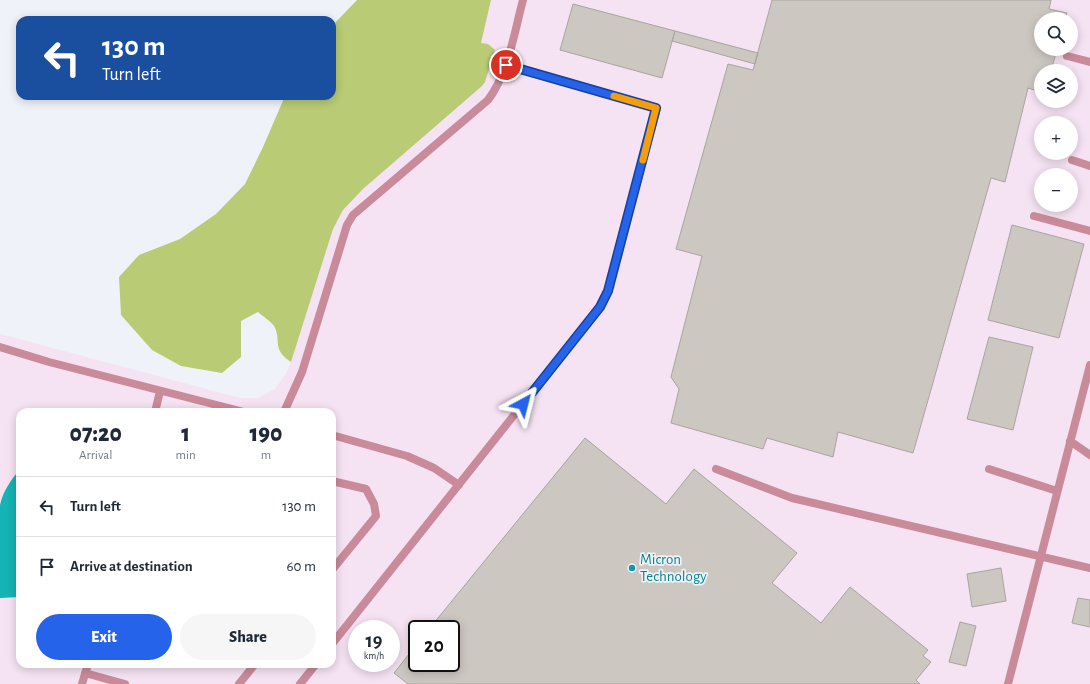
<!DOCTYPE html>
<html lang="en">
<head>
<meta charset="utf-8">
<style>
	body { margin:0; font-family:"Alegreya Sans",sans-serif; background:#f6f6f7; color:#1f2937; height:100vh; display:flex; flex-direction:column; font-size:15px; white-space:nowrap }
	* { box-sizing:border-box; margin:0 }
	p { font-size:13px; color:#747a83 }
	.icon { flex:none; width:22px; height:22px; fill:none; stroke:currentColor; stroke-width:2; stroke-linecap:round; stroke-linejoin:round }
	.map { position:relative; flex:1; overflow:hidden }
	.sheet { position:absolute; left:16px; top:408px; width:320px; height:260px; display:flex; flex-direction:column; background:#fff; border-radius:12px; box-shadow:0 2px 10px #0003 }
	.sheet>* { flex:none }
	.banner { position:absolute; left:16px; top:16px; width:320px; height:84px; border-radius:12px; box-shadow:0 2px 10px #0003; background:#1a4fa0; color:#fff; overflow:hidden }
	.buttons { position:absolute; left:1034px; top:12px; display:grid; gap:8px }
	.buttons a { display:grid; place-items:center; width:44px; height:44px; border-radius:50%; background:#fff; box-shadow:0 2px 10px #0003; font-size:20px }
	.speed { position:absolute; left:348px; top:620px; display:flex; gap:8px; font-size:20px; font-weight:700; text-align:center }
	.speed>* { display:grid; place-content:center; width:52px; height:52px; border-radius:50%; background:#fff; box-shadow:0 2px 10px #0003; line-height:1 }
	.speed small { font-size:10px; font-weight:400 }
	.speed .limit { border:2px solid #111; border-radius:6px; background:#fff; color:#111 }
	.pin { position:absolute; display:grid; place-items:center; width:34px; height:34px; color:#fff; margin:-17px; border:2px solid #fff; border-radius:50%; box-shadow:0 1px 4px #0007 }
	.me { position:absolute; width:44px; margin:-22px; rotate:38deg; stroke-linejoin:round; filter:drop-shadow(0 0 3px #0008) }
	.turn { display:flex; align-items:center; gap:14px; height:84px; padding:0 20px; font-size:18px }
	.turn .icon { width:52px; height:52px; stroke-width:2.5 }
	.turn b { display:block; font-size:28px; line-height:34px }
	.eta { display:flex; justify-content:space-evenly; align-items:center; height:68px; text-align:center }
	.eta b { font-size:24px; font-weight:800; line-height:28px }
	.button { display:flex; gap:8px; margin-top:auto; padding:8px 20px }
	.button a { flex:1; height:46px; border-radius:24px; background:#2563eb; color:#fff; font-size:16px; font-weight:800; line-height:46px; text-align:center }
	.button a+a { background:#f6f6f7; color:#1f2937 }
	ul { padding:0; list-style:none }
	li { display:flex; align-items:center; gap:12px; height:60px; padding:0 20px; border-top:1px solid #e0e1e3 }
	li div { flex:1 }
	li b { display:block; font-size:15px }
	li em { font-style:normal }
	.map>svg:first-child { display:block }
	.industrial { fill:#f5e2f2; fill-rule:evenodd }
	.green { fill:#b9cb74 }
	.water { fill:#14b3b4 }
	.building { fill:#cdc7c2; stroke:#aaa49f }
	.lines { fill:none; stroke-linecap:round; stroke-linejoin:round }
	.service { stroke:#c98a9a; stroke-width:8 }
	.route-casing { stroke:#184099; stroke-width:10 }
	.route { stroke:#2563eb; stroke-width:7 }
	.slow { stroke:#f59e0b; stroke-width:7 }
	.culture-dot { fill:#0f9aa8; stroke:#eff3f9; stroke-width:1.5 }
	.labels { text-anchor:middle; stroke-width:3.5; stroke-linejoin:round; paint-order:stroke }
	.culture-label { font-size:15px; fill:#0d838f; stroke:#eff3f9; text-anchor:start }
</style>
</head>
<body>
<div class="map">
<svg width="1090" height="684" viewBox="0 0 1090 684">
	<rect width="100%" height="100%" fill="#eff3f9"/>
	<path class="industrial" d="M491,0h599v684h-1090v-350l240,64h18l17,-9 10,-14 6,-13 42,-133 10,-19 20,-21 119,-103 2,-42 -3,-1zM1041,19h30v30h-30zM1041,71h30v30h-30zM1041,123h30v30h-30zM1041,175h30v30h-30zM20,412h312v252h-312zM357,629h34v34h-34zM417,629h34v34h-34z"/>
	<path class="green" d="M357,0h134l-10,43 7,1 7,6 -10,32 -3,4 -119,103 -20,21 -10,19 -42,133c-20,-13 -9,-22 -17,-36 -3,-5 -12,-10 -16,-14l-17,9v36l-19,16 -41,-7 -29,-16 -31,-35 -2,-38 20,-22 41,-16 36,-25 29,-30 18,-37 22,-51h47v-70z"/>
	<path class="water" d="M20,469v128l-20,1v-93c3,-14 11,-25 20,-36z"/>
	<path class="building" d="M772,0h279l-2,9 18,4 -2,6h-24v30h16l-6,22h-10v21l-13,-4 -23,94 -14,-4 -78,275 -75,-21 -5,25 -66,-19 -4,11 -92,-26 8,-34 -8,-12 31,-121 -26,-7 52,-185 25,6z
		M573,4l102,27 -13,47 -102,-28z
		M675,31l83,22 -3,11 -83,-23z
		M1012,225l72,19 -25,94 -71,-18z
		M989,337l44,10 -20,83 -46,-11z
		M585,438l81,66 28,-35 103,84 -25,30 49,40 29,-36 78,63 -5,6 8,6 -15,18 4,4h-512l-14,-11 23,-29v19h34v-34h-22z
		M1001,568l5,33 -34,6 -5,-33z
		M1078,598l12,2v27l-18,-4z
		M960,622l16,4 -10,40 -17,-4z"/>
	<g class="lines">
		<path class="service" d="M1067,56l23,6
			M1072,160l18,6
			M1034,216l56,15
			M0,347l49,15 195,50
			M155,412l5,-21
			M284,412l18,-40 45,-147 6,-10 135,-115c21,-28 26,-67 35,-100
			M332,435l75,21 27,12 25,17
			M1070,441l20,14
			M716,469l76,29 298,70
			M989,469l68,22
			M332,481l34,8 8,15 2,12 -44,54
			M332,644l268,-337 8,-16 49,-183 -151,-43
			M85,673l40,11
			M82,684l6,-20
			M239,684l16,-20
			M300,684l16,-20
			M1008,684l82,-319"/>
	</g>
	<g class="lines">
		<defs>
			<path id="route" d="M506,65l150,43 -48,183 -8,16 -77,97"/>
		</defs>
		<use href="#route" class="route-casing"/>
		<use href="#route" class="route"/>
		<path class="slow" d="M614,96l42,12 -13,52"/>
	</g>
	<circle class="culture-dot" cx="632" cy="568" r="4"/>
	<g class="labels">
		<g class="culture-label">
			<text x="640" y="564">Micron<tspan x="640" dy="17">Technology</tspan></text>
		</g>
	</g>
</svg>
<div class="buttons">
<a><svg class="icon" aria-label="search" viewBox="0 0 24 24"><circle cx="10" cy="10" r="6"/><path d="M15 15l6 6"/></svg></a>
<a><svg class="icon" aria-label="layers" viewBox="0 0 24 24"><path d="M12 4l9 5-9 5-9-5zM3 14l9 5 9-5"/></svg></a>
<a>+</a>
<a>−</a>
</div>
<div class="speed"><div>19<small>km/h</small></div><div class="limit">20</div></div>
<div class="pin" style="left:506px;top:65px;background:#d93025"><svg class="icon" aria-label="arrive" viewBox="0 0 24 24"><path d="M6 21V4h12l-3 4 3 4H6"/></svg></div>
<svg class="me" style="left:523px;top:404px" viewBox="-20 -20 40 40"><path d="M0-17L14 15 0 8-14 15z" fill="#2563eb" stroke="#fff" stroke-width="4"/></svg>
<div class="banner">
<div class="turn"><svg class="icon" aria-label="left" viewBox="0 0 24 24"><path d="M17 20v-9H6M10 6l-5 5 5 5"/></svg><div><b>130 m</b>Turn left</div></div>
</div>
<section class="sheet">
<div class="eta">
<div><b>07:20</b><p>Arrival</p></div>
<div><b>1</b><p>min</p></div>
<div><b>190</b><p>m</p></div>
</div>
<ul>
<li><svg class="icon" aria-label="left" viewBox="0 0 24 24"><path d="M17 20v-9H6M10 6l-5 5 5 5"/></svg><div><b>Turn left</b></div><em>130 m</em></li>
<li><svg class="icon" aria-label="arrive" viewBox="0 0 24 24"><path d="M6 21V4h12l-3 4 3 4H6"/></svg><div><b>Arrive at destination</b></div><em>60 m</em></li>
</ul>
<div class="button"><a>Exit</a><a>Share</a></div>
</section>
</div>
</body>
</html>
